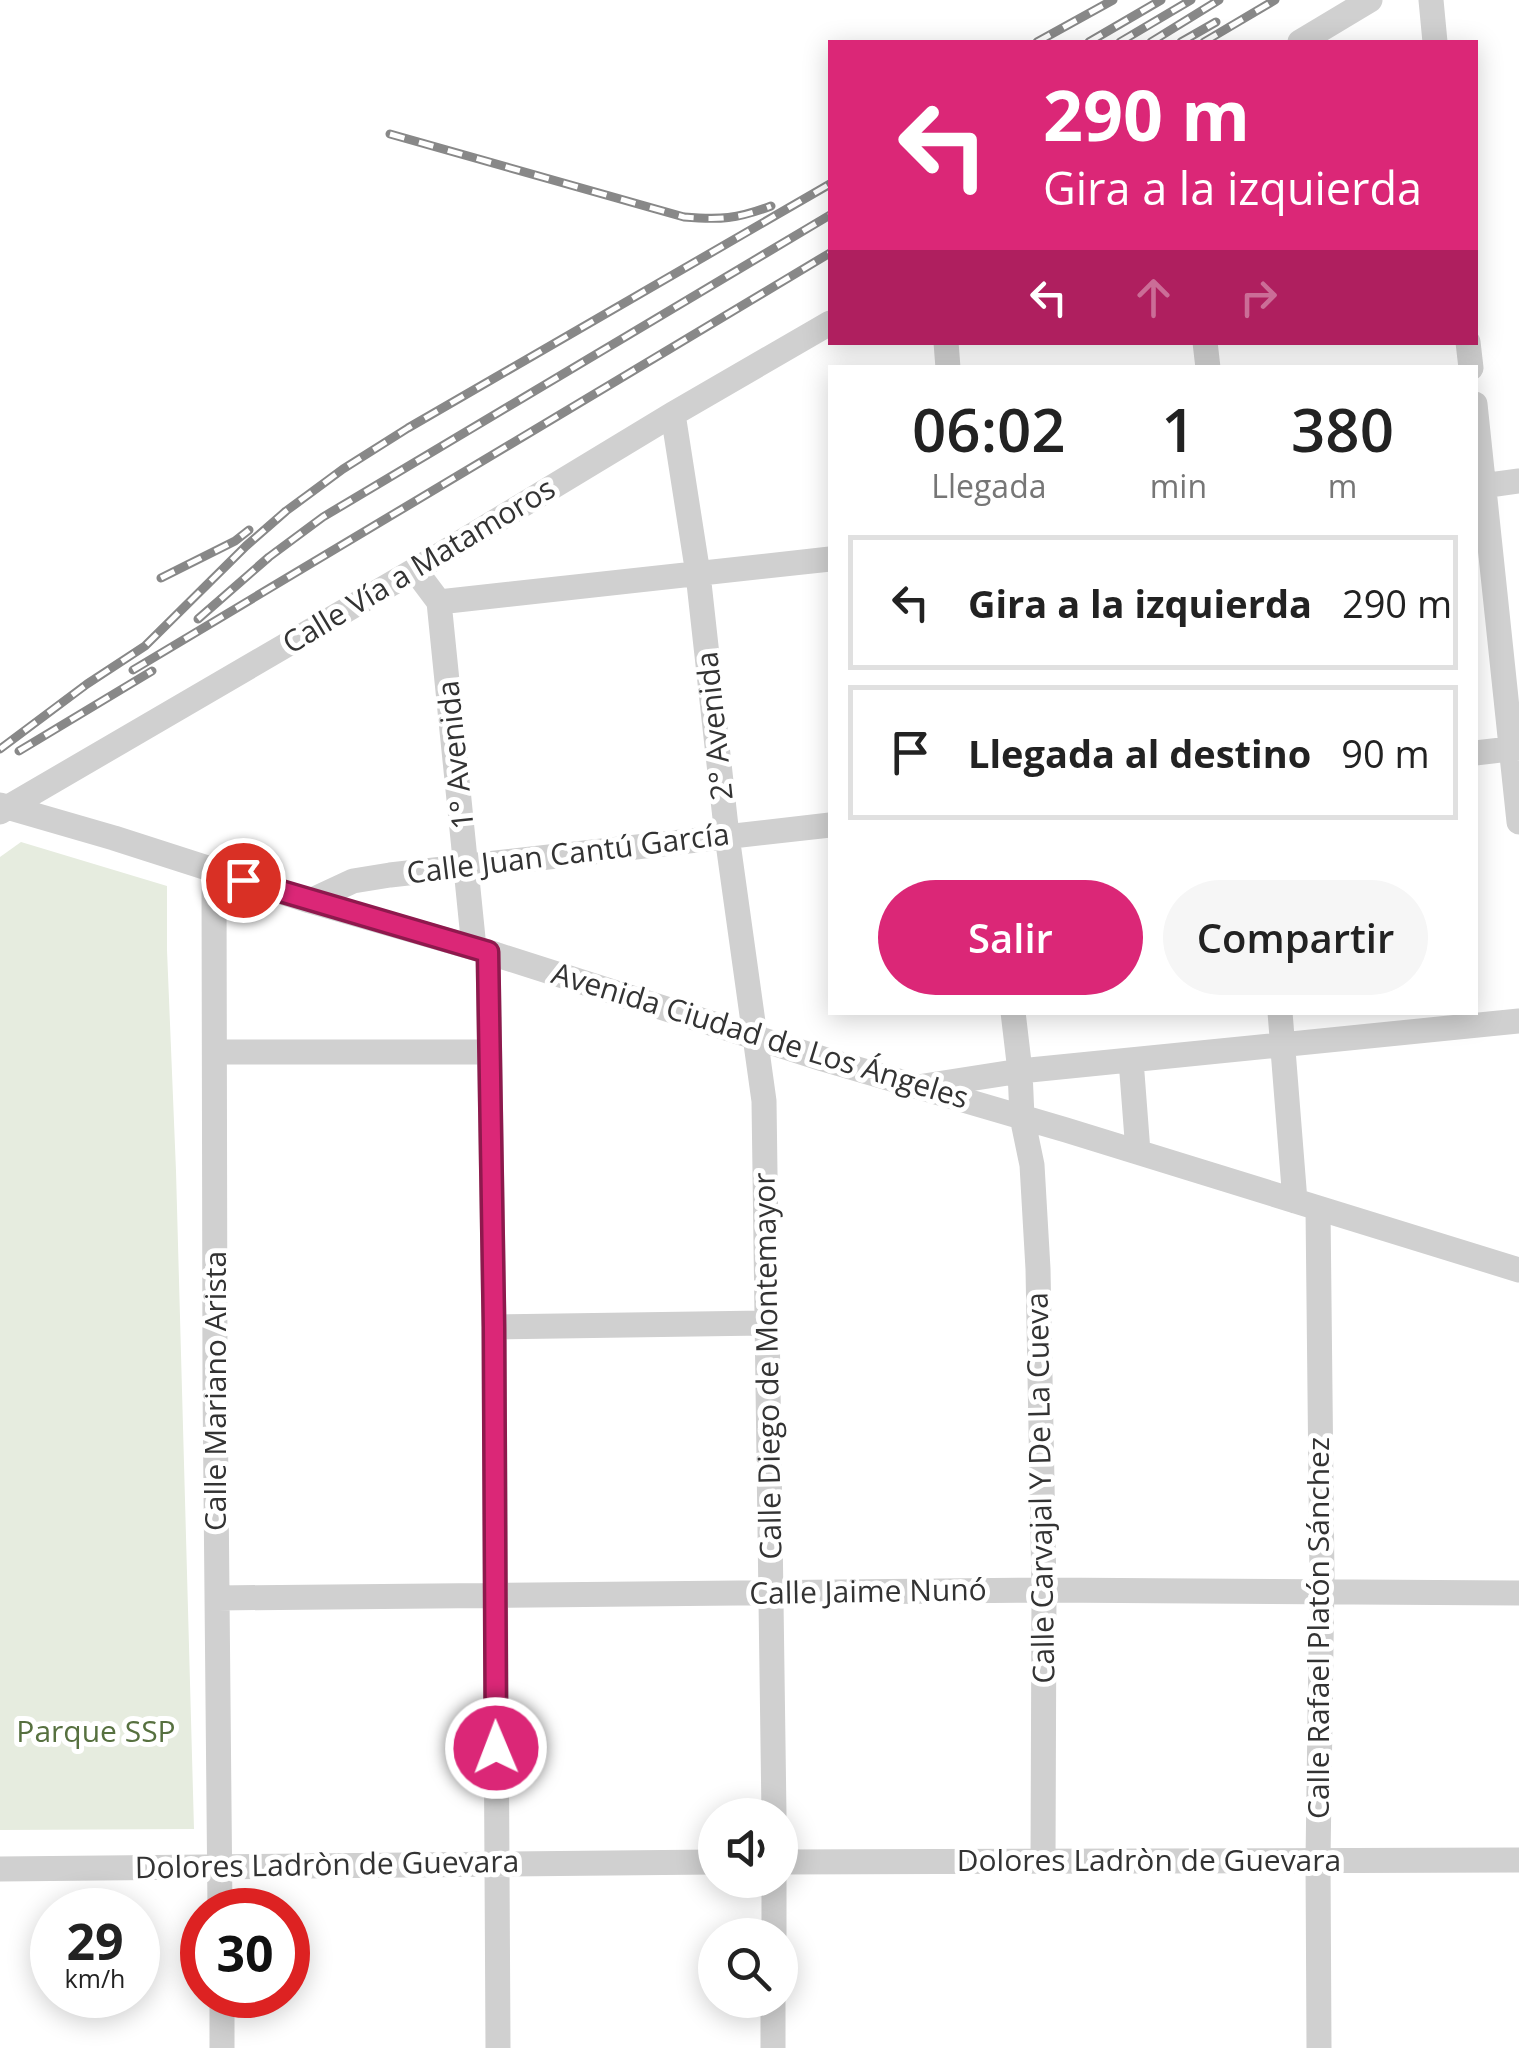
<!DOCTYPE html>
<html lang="es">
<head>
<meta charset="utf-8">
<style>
	body { margin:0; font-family:"Open Sans",sans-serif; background:#f6f6f6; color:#222; height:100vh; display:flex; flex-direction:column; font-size:38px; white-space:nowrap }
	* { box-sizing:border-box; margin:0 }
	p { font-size:32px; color:#767676 }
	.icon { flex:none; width:55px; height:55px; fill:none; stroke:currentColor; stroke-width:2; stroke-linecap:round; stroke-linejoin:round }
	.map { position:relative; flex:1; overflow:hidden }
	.panel { position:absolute; left:828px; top:365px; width:650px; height:650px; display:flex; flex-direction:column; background:#fff; border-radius:0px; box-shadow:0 5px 25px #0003 }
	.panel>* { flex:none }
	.banner { position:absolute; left:828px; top:40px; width:650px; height:305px; border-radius:0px; box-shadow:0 5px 25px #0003; background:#db2777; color:#fff; overflow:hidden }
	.buttons { position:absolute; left:698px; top:1798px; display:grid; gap:20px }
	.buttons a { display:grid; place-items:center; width:100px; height:100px; border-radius:50%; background:#fff; box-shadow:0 5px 25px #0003; font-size:50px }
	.speed { position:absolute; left:30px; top:1888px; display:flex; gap:20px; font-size:50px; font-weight:700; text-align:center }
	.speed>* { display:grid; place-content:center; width:130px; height:130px; border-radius:50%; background:#fff; box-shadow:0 5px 25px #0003; line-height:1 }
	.speed small { font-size:25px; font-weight:400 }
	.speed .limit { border:15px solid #d22; background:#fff; color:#111 }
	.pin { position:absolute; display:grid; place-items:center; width:85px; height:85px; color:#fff; margin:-42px; border:5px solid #fff; border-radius:50%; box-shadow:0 2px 10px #0007 }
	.me { position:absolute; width:110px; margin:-55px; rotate:359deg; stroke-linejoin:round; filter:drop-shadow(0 0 8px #0008) }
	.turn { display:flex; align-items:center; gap:35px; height:210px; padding:0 50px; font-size:45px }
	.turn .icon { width:130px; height:130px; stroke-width:2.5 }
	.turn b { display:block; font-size:70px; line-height:85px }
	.lanes { display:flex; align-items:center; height:95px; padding:0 50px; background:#0003; justify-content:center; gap:50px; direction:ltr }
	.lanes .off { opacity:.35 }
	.eta { display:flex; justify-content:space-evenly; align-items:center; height:170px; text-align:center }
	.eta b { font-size:60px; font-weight:600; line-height:70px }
	.button { display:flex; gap:20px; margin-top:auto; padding:20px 50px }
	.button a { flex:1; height:115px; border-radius:60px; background:#db2777; color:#fff; font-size:40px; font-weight:600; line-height:115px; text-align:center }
	.button a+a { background:#f6f6f6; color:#222 }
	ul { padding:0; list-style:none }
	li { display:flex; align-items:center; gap:30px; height:135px; margin:0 20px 15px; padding:0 30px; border:5px solid #e0e0e0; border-radius:0px }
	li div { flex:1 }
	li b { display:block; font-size:38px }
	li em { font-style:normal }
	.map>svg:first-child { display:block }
	.green { fill:#e6ecdf }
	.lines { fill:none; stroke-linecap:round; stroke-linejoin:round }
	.minor { stroke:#d0d0d0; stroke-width:25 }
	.rail-casing { stroke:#888; stroke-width:9 }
	.rail { stroke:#fff; stroke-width:5; stroke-dasharray:15; stroke-linecap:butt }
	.route-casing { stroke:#8e194d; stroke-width:25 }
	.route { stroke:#db2777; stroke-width:18 }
	.labels { text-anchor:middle; stroke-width:10; stroke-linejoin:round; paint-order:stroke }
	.street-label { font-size:30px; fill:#333; stroke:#fff }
	.park-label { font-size:30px; fill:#56703f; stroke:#fff }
</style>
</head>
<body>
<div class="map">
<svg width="1519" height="2048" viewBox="0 0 1519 2048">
	<rect width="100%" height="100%" fill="#fff"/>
	<path class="green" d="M21,842l146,44v64l9,221 18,658 -194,1v-973z"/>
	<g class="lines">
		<path class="minor" d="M1431,0l4,42
			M1300,42l70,-42
			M946,342l2,26
			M1205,342l3,26
			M1468,342l3,26
			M1475,404l44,418
			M673,414l25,160 29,262 37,265 10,714
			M1475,487l44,-6
			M415,570l24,32 35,346
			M439,602l391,-43
			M1475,753l44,-5
			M0,805l114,33 196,63 178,51 335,107 243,71 453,140
			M0,812l415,-242 258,-156 157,-91
			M214,871l1,514 5,525
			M310,901l43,-20 37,-6 440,-50
			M488,952l6,375 4,721
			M1013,1012l7,59 2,46 10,48 6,104 6,321 -1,271
			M1280,1012l15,189
			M215,1052h274
			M1131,1060l7,92
			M924,1086l96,-15 499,-50
			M1318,1208l4,370 -4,282 1,188
			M494,1327l272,-4
			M217,1598l827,-8 475,3
			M780,1862l739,-2
			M0,1869l715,-7
			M774,1935v-55
			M222,2048v-53
			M773,2048v-48"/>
		<defs>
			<path id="rail" d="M1037,42l76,-42
				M1089,42l72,-42
				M1120,42l71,-42
				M1151,42l68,-42
				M1181,42l35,-20
				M1204,42l71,-42
				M390,134l294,83c36,3 53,2 87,-11
				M161,578l74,-37 14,-11
				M198,619l71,-62 54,-40 507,-302
				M133,670l697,-417
				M0,749l87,-65 58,-38 101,-100 40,-35 57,-42 65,-41 422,-244
				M19,751l133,-80"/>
		</defs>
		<use href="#rail" class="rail-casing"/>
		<use href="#rail" class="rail"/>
	</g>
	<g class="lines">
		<defs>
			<path id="route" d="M243,880l245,72 6,375 2,421"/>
		</defs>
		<use href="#route" class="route-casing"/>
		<use href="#route" class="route"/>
	</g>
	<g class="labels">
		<g class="street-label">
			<text transform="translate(419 566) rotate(-31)" y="10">Calle Vía a Matamoros</text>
			<text transform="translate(715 726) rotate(-96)" y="10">2° Avenida</text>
			<text transform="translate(456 755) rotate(-96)" y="10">1° Avenida</text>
			<text transform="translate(568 854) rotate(-7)" y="10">Calle Juan Cantú García</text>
			<text transform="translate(760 1036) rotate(17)" y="10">Avenida Ciudad de Los Ángeles</text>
			<text transform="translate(768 1366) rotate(-91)" y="10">Calle Diego de Montemayor</text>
			<text transform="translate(216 1391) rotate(-90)" y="10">Calle Mariano Arista</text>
			<text transform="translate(1041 1488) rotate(-91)" y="10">Calle Carvajal Y De La Cueva</text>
			<text transform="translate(868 1592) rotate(-1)" y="10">Calle Jaime Nunó</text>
			<text transform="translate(1319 1628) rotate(-90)" y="10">Calle Rafael Platón Sánchez</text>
			<text x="1149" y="1871">Dolores Ladròn de Guevara</text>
			<text transform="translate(327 1865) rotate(-1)" y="10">Dolores Ladròn de Guevara</text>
		</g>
		<g class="park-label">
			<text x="96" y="1742">Parque SSP</text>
		</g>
	</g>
</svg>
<div class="buttons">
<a><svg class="icon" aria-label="sound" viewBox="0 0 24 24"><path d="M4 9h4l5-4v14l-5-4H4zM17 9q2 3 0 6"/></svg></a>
<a><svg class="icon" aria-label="search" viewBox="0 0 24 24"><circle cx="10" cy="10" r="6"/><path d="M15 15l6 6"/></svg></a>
</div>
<div class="speed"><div>29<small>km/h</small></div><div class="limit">30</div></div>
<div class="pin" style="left:243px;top:880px;background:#d93025"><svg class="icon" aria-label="arrive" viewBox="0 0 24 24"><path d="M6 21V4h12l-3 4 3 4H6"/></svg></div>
<svg class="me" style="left:496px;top:1748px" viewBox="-20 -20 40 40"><circle r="17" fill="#db2777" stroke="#fff" stroke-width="3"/><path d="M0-11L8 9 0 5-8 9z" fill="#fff"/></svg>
<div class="banner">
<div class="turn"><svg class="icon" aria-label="left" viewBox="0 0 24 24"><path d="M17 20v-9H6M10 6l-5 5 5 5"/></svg><div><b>290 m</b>Gira a la izquierda</div></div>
<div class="lanes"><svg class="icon" aria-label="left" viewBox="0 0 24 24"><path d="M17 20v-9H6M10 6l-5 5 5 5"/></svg><svg class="icon off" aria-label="ahead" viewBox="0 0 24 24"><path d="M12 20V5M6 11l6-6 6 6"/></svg><svg class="icon off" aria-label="right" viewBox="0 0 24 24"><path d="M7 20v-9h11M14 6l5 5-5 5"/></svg></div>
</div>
<section class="panel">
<div class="eta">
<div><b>06:02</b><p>Llegada</p></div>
<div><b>1</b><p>min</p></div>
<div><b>380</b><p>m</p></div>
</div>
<ul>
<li><svg class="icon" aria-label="left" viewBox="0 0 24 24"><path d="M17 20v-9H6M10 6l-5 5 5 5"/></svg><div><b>Gira a la izquierda</b></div><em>290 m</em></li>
<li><svg class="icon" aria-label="arrive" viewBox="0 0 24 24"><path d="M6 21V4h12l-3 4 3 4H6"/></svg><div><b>Llegada al destino</b></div><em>90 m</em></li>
</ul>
<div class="button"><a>Salir</a><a>Compartir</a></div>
</section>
</div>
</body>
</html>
